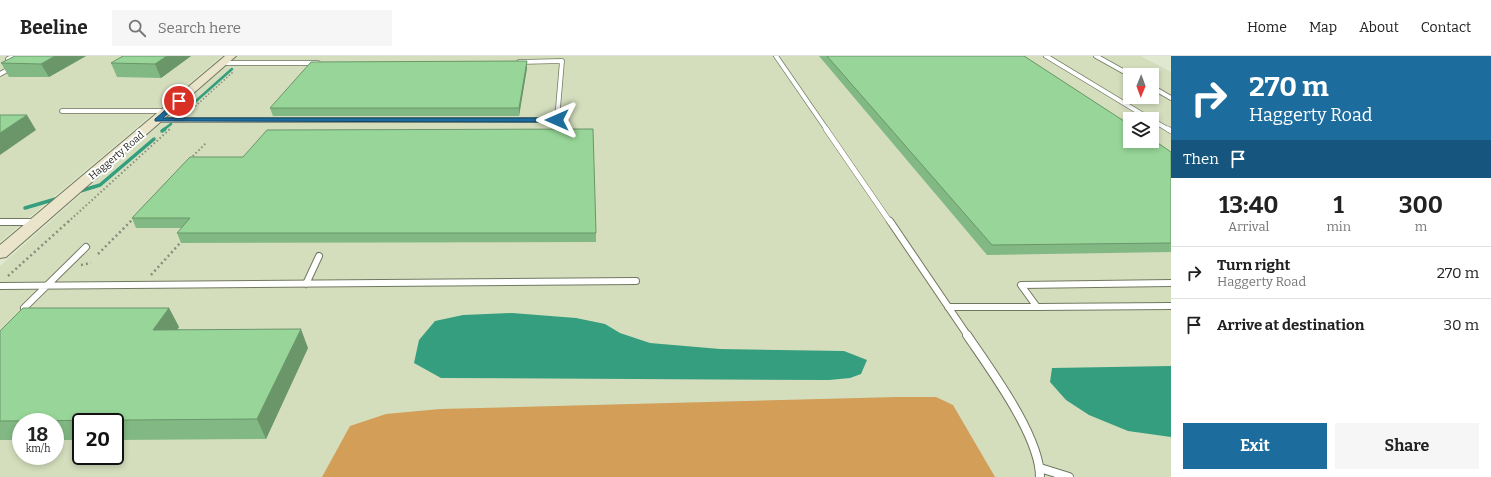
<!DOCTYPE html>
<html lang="en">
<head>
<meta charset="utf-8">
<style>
	body { margin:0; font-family:Bitter,serif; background:#f6f6f6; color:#222; height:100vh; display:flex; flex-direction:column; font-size:15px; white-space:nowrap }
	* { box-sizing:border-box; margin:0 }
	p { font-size:13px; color:#767676 }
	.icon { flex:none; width:22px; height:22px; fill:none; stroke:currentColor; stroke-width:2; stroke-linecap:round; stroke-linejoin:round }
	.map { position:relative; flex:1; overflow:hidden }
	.panel { display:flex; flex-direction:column; background:#fff; width:320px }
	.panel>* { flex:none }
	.hud { background:#1c6c9e; color:#fff; overflow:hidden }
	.needle { width:26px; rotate:181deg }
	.fabs { position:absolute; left:1123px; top:12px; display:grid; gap:8px }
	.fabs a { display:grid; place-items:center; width:36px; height:36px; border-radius:0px; background:#fff; box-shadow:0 2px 6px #0003; font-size:20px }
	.speed { position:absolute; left:12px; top:357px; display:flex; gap:8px; font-size:20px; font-weight:700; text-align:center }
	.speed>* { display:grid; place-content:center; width:52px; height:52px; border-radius:50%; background:#fff; box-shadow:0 2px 6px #0003; line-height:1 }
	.speed small { font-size:10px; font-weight:400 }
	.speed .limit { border:2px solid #111; border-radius:6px; background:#fff; color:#111 }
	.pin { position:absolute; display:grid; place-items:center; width:34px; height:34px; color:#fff; margin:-17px; border:2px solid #fff; border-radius:50%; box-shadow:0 1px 4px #0007 }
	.me { position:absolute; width:44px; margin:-22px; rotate:270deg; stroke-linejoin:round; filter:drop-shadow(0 0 3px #0008) }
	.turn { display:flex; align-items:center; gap:14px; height:84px; padding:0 12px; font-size:18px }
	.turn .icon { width:52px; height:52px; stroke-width:2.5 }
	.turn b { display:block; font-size:28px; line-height:34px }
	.then { display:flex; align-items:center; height:38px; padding:0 12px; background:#0003; gap:8px; font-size:15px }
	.eta { display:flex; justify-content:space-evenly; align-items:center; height:68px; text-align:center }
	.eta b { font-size:24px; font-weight:700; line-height:28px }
	.action { display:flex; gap:8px; margin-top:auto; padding:8px 12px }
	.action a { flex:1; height:46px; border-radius:0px; background:#1c6c9e; color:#fff; font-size:16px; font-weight:700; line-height:46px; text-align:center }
	.action a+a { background:#f6f6f6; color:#222 }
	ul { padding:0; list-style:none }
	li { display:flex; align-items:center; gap:12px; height:52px; padding:0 12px; border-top:1px solid #e0e0e0 }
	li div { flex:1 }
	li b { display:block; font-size:15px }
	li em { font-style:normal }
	header { display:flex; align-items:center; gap:24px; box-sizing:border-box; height:56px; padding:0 20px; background:#fff; border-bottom:1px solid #e0e0e0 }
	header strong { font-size:19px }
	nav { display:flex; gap:22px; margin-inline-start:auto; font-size:14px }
	.search { width:280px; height:36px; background:#f6f6f6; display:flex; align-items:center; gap:10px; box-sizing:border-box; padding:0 14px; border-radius:0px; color:#767676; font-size:15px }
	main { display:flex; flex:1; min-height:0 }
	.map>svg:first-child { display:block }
	.built { fill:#d4debd; fill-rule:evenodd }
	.forest { fill:#d29e58 }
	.water { fill:#349e7e }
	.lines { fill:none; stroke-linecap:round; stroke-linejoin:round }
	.stream-far1 { stroke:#349e7e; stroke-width:2.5 }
	.stream { stroke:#349e7e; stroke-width:3.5 }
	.service-far3-casing { stroke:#717861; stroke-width:5.5 }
	.service-far2-casing { stroke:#717861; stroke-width:6 }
	.service-far1-casing { stroke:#717861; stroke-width:8 }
	.service-casing { stroke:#717861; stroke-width:10 }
	.secondary-casing { stroke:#717861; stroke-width:2 }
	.path-far2 { stroke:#878d7b; stroke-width:1.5; stroke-dasharray:1.5 2; stroke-linecap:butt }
	.path-far1 { stroke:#878d7b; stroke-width:2; stroke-dasharray:1.5 2.5; stroke-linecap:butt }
	.path { stroke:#878d7b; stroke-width:2.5; stroke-dasharray:2 3; stroke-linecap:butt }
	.service-far3 { stroke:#fff; stroke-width:4 }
	.service-far2 { stroke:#fff; stroke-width:5 }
	.service-far1 { stroke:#fff; stroke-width:6 }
	.service { stroke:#fff; stroke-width:8 }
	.secondary { fill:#eae5ca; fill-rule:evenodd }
	.wall { fill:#82b883 }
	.shaded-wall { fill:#6a966a }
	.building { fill:#97d698; stroke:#6a966a }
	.route { fill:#1c6c9e; stroke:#124667 }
	.labels { text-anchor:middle; stroke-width:4; stroke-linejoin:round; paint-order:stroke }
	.far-street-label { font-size:10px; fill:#23261d; stroke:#fff }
</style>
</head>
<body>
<header>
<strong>Beeline</strong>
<div class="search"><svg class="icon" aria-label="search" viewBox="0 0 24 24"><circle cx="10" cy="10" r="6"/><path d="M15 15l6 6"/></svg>Search here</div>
<nav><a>Home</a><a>Map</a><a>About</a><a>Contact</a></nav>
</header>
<main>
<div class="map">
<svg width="1171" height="421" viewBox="0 0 1171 421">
	<rect width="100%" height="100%" fill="#e0e8cf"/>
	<path class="built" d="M0,0h222l-222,186z
		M237,0h904l30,16v405h-1171v-211zM1130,19h22v22h-22zM1130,63h22v22h-22zM21,366h34v34h-34zM81,366h34v34h-34z"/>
	<path class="forest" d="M897,341h39l17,8 42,72h-673l28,-51 36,-12 54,-5z"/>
	<path class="water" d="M512,257l64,5 29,6 15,9 30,10 70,6 124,2 23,9 -6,14 -11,4 -21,2 -388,-2 -27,-15 5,-23 16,-19 28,-6z
		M1171,310v71l-43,-6 -39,-16 -23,-15 -16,-18 2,-14z"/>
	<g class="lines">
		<path class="stream-far1" d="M178,61l54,-48
			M163,74l8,-6"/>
		<path class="stream" d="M162,75l3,-2
			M77,136l23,-7 54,-46
			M25,152l34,-10"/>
		<defs>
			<path id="service-far3" d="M776,0l51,74
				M1046,0l104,63
				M1096,0l34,19
				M223,7h95
				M0,18l16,-9 -8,-6 6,-3
				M1152,31l19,11
				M62,55h106
				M157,64h400l5,-59 -43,1
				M1152,64l17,10"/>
			<path id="service-far2" d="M826,73l64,93
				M1168,73l3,2"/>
			<path id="service-far1" d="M890,165l78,115
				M0,166h35
				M306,228l13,-28
				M0,230l636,-5
				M948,251h89l-16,-22 150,-2
				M1037,251l134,-1
				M24,252l62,-61"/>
			<path id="service" d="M967,279c23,34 73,101 73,142
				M1040,412l29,9"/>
			<path id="secondary" d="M225,0h11l-230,201 -6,1v-13z"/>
		</defs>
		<use href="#service-far3" class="service-far3-casing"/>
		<use href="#service-far2" class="service-far2-casing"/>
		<use href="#service-far1" class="service-far1-casing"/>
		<use href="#service" class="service-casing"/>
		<use href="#secondary" class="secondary-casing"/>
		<path class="path-far2" d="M190,55l44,-40"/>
		<path class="path-far1" d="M190,103l17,-17
			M68,166l102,-93
			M130,166l4,-5"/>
		<path class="path" d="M98,198l33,-33
			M81,209l10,-2
			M151,219l31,-34
			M8,220l61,-55"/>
		<use href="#service-far3" class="service-far3"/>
		<use href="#service-far2" class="service-far2"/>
		<use href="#service-far1" class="service-far1"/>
		<use href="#service" class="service"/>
		<use href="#secondary" class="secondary"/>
	</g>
	<path class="wall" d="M15,0h71l-37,21h-40l-8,-14z
		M123,0h68l-30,22 -44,-1 -6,-14z
		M819,0h205l147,96v100l-184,3z
		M527,12l-8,48h-246l-3,-8z
		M190,101l406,76v9l-415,1 -4,-10 5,-5h-46l-4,-10z
		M169,252l10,19 -2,2 131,19 -42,91 -151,1v-18h-34v18h-26v-18h-34v18h-21v-109z"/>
	<path class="shaded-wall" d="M55,0h31l-37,21 -8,-13z
		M167,0h24l-30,22 -6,-14z
		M527,5v7l-8,48v-8z
		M27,59l9,15 -36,25v-22z
		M169,252l10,19 -15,22 -11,-19z
		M301,273l7,19 -42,91 -9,-20z"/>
	<path class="building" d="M15,0h40l-14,8 -40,-1z
		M123,0h44l-12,8 -44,-1z
		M827,0h197l106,69v16h22v-2l19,13v91l-179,2z
		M527,5l-8,47h-249l41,-46z
		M0,59h27l-27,18z
		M593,73l3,104h-419l13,-15h-58l58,-61h53l24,-27z
		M23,252h146l-16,22 148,-1 -44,90 -257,2v-90z"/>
	<path class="route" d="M177,44l5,1 -19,17h394l3,2 -3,2 -402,-1v-2z"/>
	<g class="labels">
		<g class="far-street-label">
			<text transform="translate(116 99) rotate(-40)" y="4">Haggerty Road</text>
		</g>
	</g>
</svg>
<div class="fabs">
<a><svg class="needle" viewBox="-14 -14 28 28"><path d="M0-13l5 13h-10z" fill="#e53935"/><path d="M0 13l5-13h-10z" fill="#767676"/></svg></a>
<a><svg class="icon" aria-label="layers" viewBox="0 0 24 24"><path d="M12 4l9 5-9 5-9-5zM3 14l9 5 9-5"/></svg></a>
</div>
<div class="speed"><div>18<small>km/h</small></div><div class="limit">20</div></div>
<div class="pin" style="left:179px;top:45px;background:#d93025"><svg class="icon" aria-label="arrive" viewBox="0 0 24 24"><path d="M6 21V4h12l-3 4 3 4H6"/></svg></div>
<svg class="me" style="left:557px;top:64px" viewBox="-20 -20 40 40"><path d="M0-17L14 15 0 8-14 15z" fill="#1c6c9e" stroke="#fff" stroke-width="4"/></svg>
</div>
<section class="panel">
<div class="hud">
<div class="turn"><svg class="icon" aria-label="right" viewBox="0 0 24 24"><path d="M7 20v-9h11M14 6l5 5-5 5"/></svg><div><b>270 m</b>Haggerty Road</div></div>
<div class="then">Then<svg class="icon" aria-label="arrive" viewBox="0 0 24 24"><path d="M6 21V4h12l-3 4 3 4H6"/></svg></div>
</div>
<div class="eta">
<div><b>13:40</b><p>Arrival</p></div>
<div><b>1</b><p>min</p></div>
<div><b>300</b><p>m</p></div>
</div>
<ul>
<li><svg class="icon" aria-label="right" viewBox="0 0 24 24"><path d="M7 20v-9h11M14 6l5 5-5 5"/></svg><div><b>Turn right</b><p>Haggerty Road</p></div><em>270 m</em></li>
<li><svg class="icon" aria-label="arrive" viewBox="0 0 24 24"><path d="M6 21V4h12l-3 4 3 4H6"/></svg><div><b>Arrive at destination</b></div><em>30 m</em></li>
</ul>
<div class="action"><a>Exit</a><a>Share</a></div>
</section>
</main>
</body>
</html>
